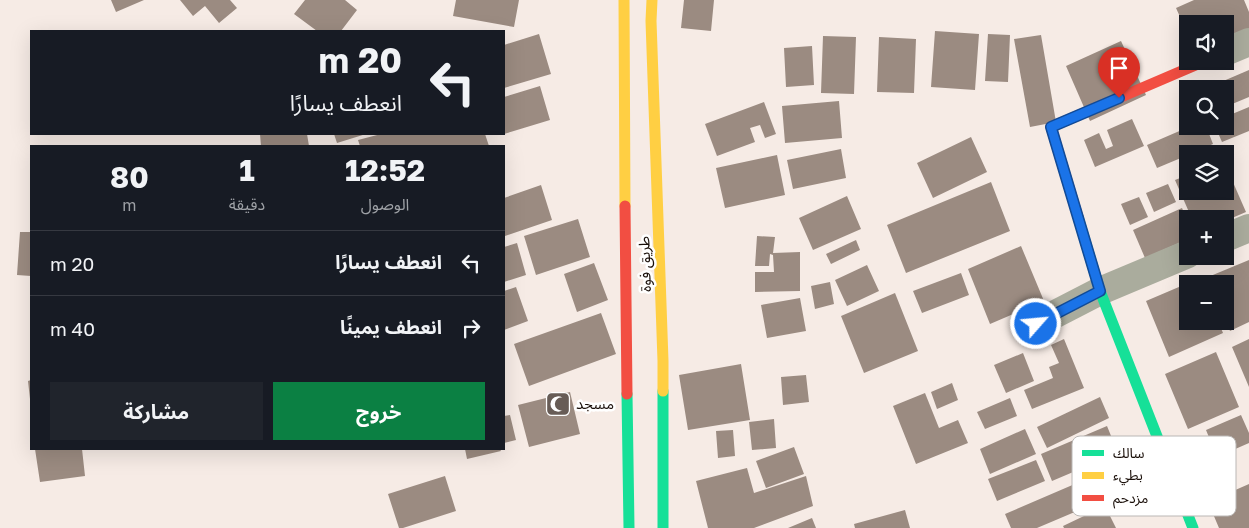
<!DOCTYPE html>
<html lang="ar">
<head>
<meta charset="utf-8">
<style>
	body { margin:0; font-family:"Golos Text","Noto Sans Arabic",sans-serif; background:#20242c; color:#f1f3f6; direction:rtl; height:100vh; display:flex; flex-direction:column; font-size:19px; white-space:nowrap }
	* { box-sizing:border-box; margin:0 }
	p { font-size:16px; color:#9ea1a6 }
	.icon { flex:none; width:28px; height:28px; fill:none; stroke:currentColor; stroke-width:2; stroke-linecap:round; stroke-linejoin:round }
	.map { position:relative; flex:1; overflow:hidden; direction:ltr }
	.sheet { position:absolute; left:30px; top:145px; width:475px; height:305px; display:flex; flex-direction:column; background:#171b24; border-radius:0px; box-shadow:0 5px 20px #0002; direction:rtl }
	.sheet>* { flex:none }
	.hud { position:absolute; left:30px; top:30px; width:475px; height:105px; border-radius:0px; box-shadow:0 5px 20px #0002; direction:rtl; background:#171b24; color:#f1f3f6; overflow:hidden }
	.buttons { position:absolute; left:1179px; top:15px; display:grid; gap:10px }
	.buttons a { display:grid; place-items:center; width:55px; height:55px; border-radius:0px; background:#171b24; box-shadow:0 5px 20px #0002; font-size:25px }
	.pin { position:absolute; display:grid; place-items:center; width:42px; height:42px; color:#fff; margin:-51px -21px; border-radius:50% 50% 50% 0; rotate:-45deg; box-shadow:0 0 5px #0007 }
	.pin .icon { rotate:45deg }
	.me { position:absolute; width:55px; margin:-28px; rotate:63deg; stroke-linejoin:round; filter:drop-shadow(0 0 4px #0008) }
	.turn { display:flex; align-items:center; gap:18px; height:105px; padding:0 20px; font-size:22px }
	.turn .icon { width:65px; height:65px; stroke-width:2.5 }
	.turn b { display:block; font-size:35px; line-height:42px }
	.eta { display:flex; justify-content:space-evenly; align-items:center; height:85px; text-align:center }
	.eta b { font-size:30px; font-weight:700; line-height:35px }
	.primary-button { display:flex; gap:10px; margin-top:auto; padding:10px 20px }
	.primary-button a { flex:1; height:58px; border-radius:0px; background:#0b8043; color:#fff; font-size:20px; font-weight:700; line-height:58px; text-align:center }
	.primary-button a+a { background:#20242c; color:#f1f3f6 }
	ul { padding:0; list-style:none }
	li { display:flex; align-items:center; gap:15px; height:65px; padding:0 20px; border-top:1px solid #363941 }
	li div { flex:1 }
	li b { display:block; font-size:19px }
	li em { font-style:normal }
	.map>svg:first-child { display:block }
	.building { fill:#9b8b81 }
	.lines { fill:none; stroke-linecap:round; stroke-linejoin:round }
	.street { stroke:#aaac9d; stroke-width:28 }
	.fast { stroke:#16e098; stroke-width:11 }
	.slow { stroke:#ffcf43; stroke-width:11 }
	.jam { stroke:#f24e42; stroke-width:11 }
	.route-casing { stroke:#114b97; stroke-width:12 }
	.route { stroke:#1a73e8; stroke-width:9 }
	.labels { text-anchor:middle; stroke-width:5; stroke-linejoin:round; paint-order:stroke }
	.street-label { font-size:15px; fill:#1a0f09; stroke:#fff }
	.poi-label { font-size:15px; fill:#1a0f09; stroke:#fff; text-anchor:start }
	.key { fill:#fff; stroke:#bab7b5; stroke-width:1 }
	.key-label { font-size:14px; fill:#1a0f09 }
</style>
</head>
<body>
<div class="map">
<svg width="1249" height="528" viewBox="0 0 1249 528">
	<rect width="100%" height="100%" fill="#f6ebe5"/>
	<path class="building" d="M111,0h33l-28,12z
		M180,0h50l7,8 -18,15 -14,-17 -12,10z
		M305,0h40l12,10 -16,21h-24l-23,-17z
		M456,0h63l-5,27 -61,-11z
		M684,0h30l-3,31 -30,-3z
		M1194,0h50l5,12v27l-24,11v-26h-37v10l-12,-26z
		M935,31l44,3 -4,56 -44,-3z
		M539,34l12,40 -47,14v-43z
		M988,34l22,1 -2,47 -23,-1z
		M1041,35l15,87 -26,5 -16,-88z
		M823,36l33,1 -2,57 -33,-1z
		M879,37l37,2 -2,54 -37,-1z
		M1121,41l25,54 -56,26 -24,-55z
		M812,46l2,39 -28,2 -2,-39z
		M1249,70v27l-24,10v-18h-9l-2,-4z
		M540,86l10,34 -46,14v-37z
		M839,101l3,37 -57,5 -3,-37z
		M764,102l12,32 -11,4 -5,-13 -10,3 5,14 -38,14 -12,-32z
		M1249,107v24l-27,11 -7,-16h10v-9z
		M1132,119l12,27 -49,21 -11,-27 15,-7 7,16 7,-3 -6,-16z
		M1191,126h15l7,18 -23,10h-2v1l-31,13 -10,-23z
		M260,134h47l2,12h-48z
		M334,134h32l-29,9z
		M381,134h104l4,12h-129l-2,-6z
		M971,137l16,35 -54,26 -16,-35z
		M841,149l5,29 -53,11 -6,-29z
		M777,155l8,40 -60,13 -9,-40z
		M1225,164l21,48 -21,9v-2h-33l-17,-39 13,-5v16h37z
		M991,182l19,49 -104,42 -19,-48z
		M1168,184l8,18 -22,10 -8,-19z
		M541,185l11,35 -47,16 -1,-5v-33z
		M847,196l14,33 -48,21 -14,-32z
		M1139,197l9,20 -18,8 -9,-21z
		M1182,208l6,14v17l-43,19 -12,-28z
		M578,219l12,38 -54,18 -12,-39z
		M20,232h11v44l-14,-1z
		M757,236l18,1 -2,16 27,-1v39l-45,1v-20h19l-1,-17 -3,-1 -1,12h-14z
		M856,240l4,10 -29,14 -5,-10z
		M517,243l9,32 -22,7v-35z
		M1021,246l23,55 -54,23 -22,-55z
		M1249,260v62l-19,9 -5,-12v-35h-15l-2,-7z
		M594,263l14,37 -31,12 -13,-38z
		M867,265l12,26 -32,15 -12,-26z
		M961,273l8,22 -47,18 -9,-22z
		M1200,278l2,6h-14v37h30l5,12 -54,24 -23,-56z
		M830,282l4,22 -19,5 -4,-23z
		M516,287l12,34 -24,9v-39z
		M895,293l23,58 -54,22 -23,-57z
		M800,298l6,33 -39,7 -6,-33z
		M601,313l15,41 -87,32 -15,-42z
		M1064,339l20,49 -52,21 -8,-19 29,-12 -4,-11 10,-4 -8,-18z
		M1249,339v48l-17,-40z
		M1216,352l23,55 -51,22 -23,-55z
		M1023,353l11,28 -28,12 -12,-28z
		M741,364l9,56 -62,10 -9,-55z
		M806,375l3,27 -26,3 -2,-28z
		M31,380v19h-1l-2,-18z
		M952,383l6,17 -21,9 -6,-17z
		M570,392l10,42 -51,13 -11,-42z
		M925,393l14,35 19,-8 10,23 -52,21 -23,-58z
		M1100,397l9,21 -62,30 -10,-21z
		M1010,398l7,18 -32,13 -8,-17z
		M510,415l6,25 -12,3v-27z
		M1241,415l8,18v10l-32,14 -11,-27z
		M774,419l2,29 -24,2 -3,-28z
		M1107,426l11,27 -66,28 -11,-27z
		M1025,429l11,25 -46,20 -10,-25z
		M733,430l2,26 -17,2 -2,-27z
		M794,447l10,27 -38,14 -10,-27z
		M35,449h47l3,27 -45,6z
		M465,449h35l1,2 -34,8z
		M1036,460l9,21 -48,20 -9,-22z
		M1119,465l10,24 -92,39h-26l-6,-14z
		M747,468l7,25 52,-17 7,30 -59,22h-46l-12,-47z
		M445,476l11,35 -53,17h-4l-11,-34z
		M1249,484v44h-30l-11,-26z
		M1105,506l11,22h-52l-1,-2z
		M905,510l5,18h-55l-1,-4z
		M812,518l4,10h-28z"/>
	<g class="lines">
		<path class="street" d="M1225,52l24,-10
			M1225,238l24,-10
			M1036,324l64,-33 88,-37"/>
		<path class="fast" d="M1078,217l22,74 93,237
			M663,391v137
			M627,394l2,134"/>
		<path class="slow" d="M624,0l1,206
			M652,0l-1,21 12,340v30"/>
		<path class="jam" d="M625,206l2,188
			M1078,217l-27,-90 154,-66"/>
	</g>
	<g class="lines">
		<defs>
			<path id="route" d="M1036,324l64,-33 -49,-164 68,-29"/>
		</defs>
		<use href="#route" class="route-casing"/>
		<use href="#route" class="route"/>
	</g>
	<defs>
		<symbol id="mosque-square" viewBox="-11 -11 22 22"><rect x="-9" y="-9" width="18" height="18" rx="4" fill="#675c56" stroke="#fff"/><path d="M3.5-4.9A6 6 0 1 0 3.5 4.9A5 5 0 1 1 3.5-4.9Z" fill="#fff"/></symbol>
	</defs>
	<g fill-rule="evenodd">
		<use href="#mosque-square" x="544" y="390" width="28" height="28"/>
	</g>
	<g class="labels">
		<g class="street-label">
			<text transform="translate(645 264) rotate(-92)" y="5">طريق فوة</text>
		</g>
		<g class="poi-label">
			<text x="576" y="409">مسجد</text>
		</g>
	</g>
	<rect x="1072" y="436" width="164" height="80" rx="8" class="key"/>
	<rect x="1082" y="450" width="22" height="6" fill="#16e098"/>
	<rect x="1082" y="472" width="22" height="7" fill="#ffcf43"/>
	<rect x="1082" y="495" width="22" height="6" fill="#f24e42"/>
	<g class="key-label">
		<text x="1113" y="458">سالك</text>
		<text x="1113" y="480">بطيء</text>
		<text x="1113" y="503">مزدحم</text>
	</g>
</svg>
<div class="buttons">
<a><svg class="icon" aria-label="sound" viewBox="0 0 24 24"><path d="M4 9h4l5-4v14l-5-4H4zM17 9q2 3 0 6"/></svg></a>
<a><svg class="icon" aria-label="search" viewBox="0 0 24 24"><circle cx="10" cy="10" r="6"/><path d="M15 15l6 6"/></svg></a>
<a><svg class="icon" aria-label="layers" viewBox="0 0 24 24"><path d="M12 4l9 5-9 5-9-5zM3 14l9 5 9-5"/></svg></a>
<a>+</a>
<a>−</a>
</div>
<div class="pin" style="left:1119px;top:98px;background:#d93025"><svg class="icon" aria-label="arrive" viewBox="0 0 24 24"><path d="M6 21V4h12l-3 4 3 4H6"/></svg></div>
<svg class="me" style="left:1036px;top:324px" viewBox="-20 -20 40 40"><circle r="17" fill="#1a73e8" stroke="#fff" stroke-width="3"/><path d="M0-11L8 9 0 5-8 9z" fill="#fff"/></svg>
<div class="hud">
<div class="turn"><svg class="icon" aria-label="left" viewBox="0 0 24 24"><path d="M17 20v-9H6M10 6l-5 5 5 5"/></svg><div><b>20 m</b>انعطف يسارًا</div></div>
</div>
<section class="sheet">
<div class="eta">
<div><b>12:52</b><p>الوصول</p></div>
<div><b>1</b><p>دقيقة</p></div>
<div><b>80</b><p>m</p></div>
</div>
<ul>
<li><svg class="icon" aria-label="left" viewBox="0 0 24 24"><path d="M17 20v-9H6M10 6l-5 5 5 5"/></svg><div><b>انعطف يسارًا</b></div><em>20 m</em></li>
<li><svg class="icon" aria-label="right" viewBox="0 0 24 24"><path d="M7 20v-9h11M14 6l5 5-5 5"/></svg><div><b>انعطف يمينًا</b></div><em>40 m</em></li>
</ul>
<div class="primary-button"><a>خروج</a><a>مشاركة</a></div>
</section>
</div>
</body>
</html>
